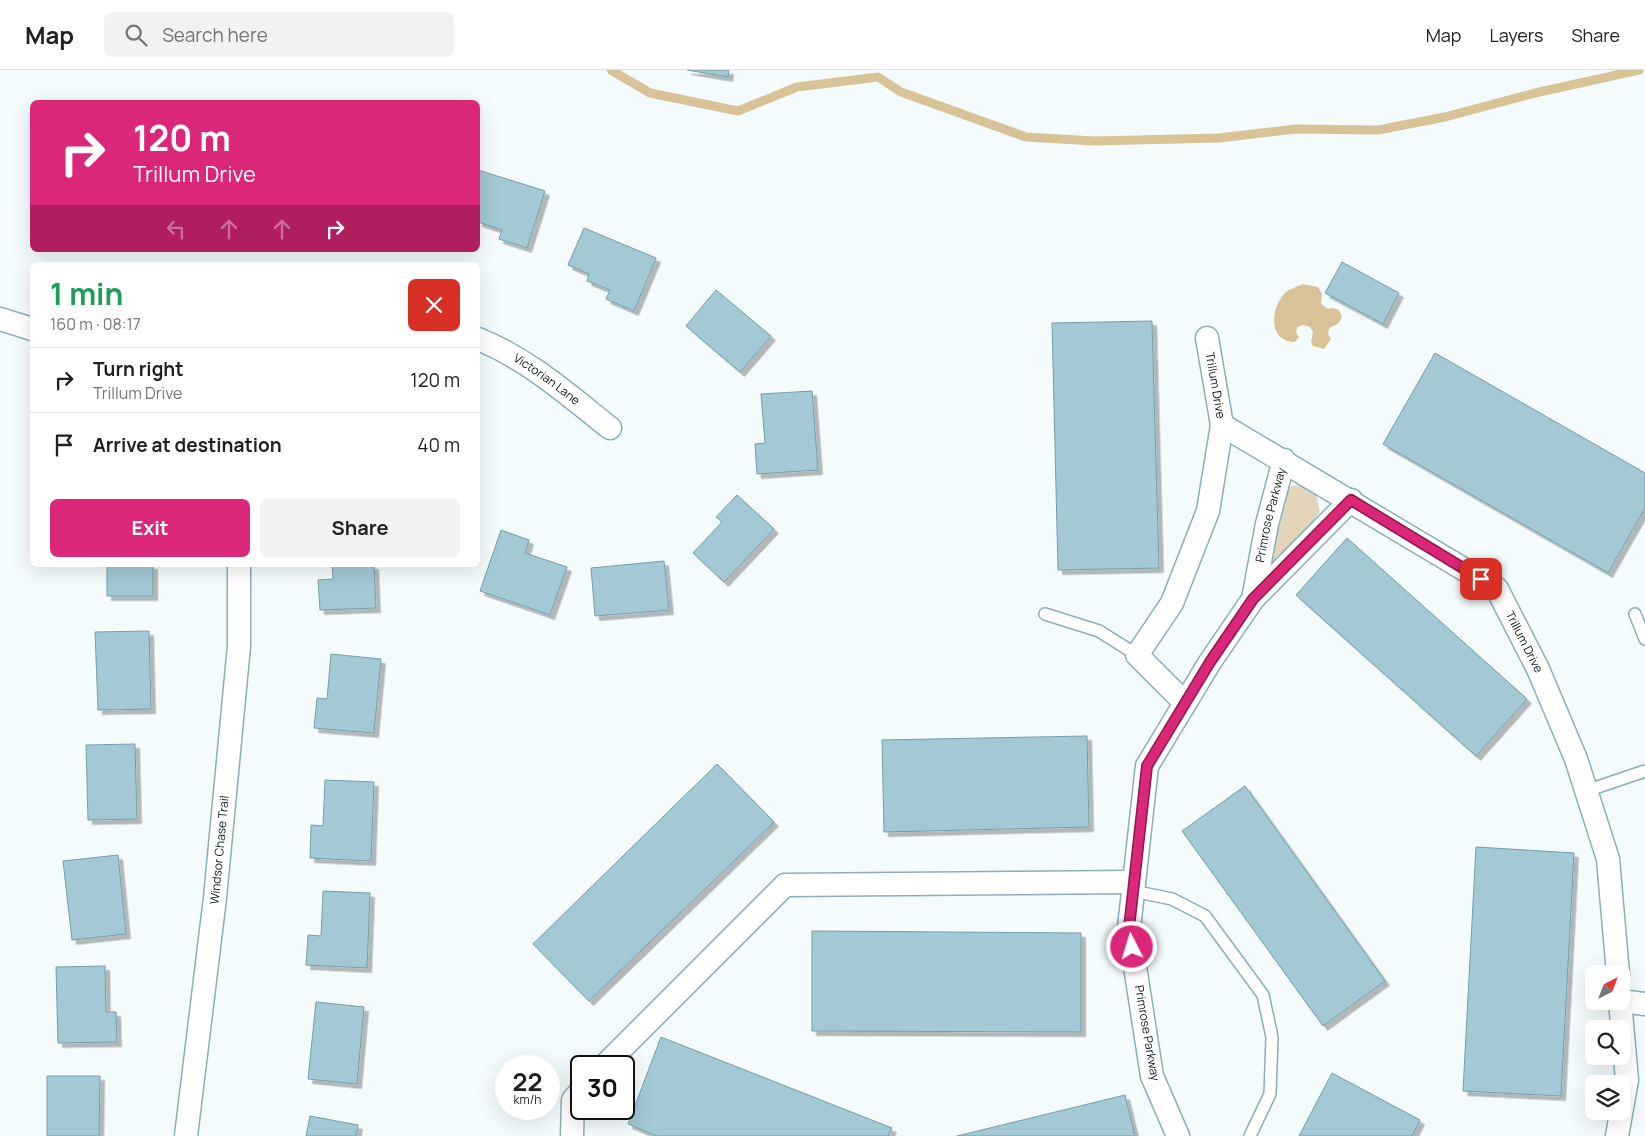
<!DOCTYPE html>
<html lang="en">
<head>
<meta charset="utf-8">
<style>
	body { margin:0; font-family:Manrope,sans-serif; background:#f2f2f2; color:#202124; height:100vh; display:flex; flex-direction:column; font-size:19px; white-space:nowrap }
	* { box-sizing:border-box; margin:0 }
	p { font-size:16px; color:#757577 }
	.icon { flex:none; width:28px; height:28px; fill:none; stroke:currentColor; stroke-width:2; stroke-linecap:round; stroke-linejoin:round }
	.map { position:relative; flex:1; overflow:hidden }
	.drawer { position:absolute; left:30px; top:192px; width:450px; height:305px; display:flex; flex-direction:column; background:#fff; border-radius:8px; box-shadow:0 5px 20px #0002 }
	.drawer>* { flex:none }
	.guide { position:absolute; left:30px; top:30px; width:450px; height:152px; border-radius:8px; box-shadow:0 5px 20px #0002; background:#db2777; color:#fff; overflow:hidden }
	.needle { width:32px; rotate:42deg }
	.buttons { position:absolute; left:1585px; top:895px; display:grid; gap:10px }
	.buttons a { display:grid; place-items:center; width:45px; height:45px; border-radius:8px; background:#fff; box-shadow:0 5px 20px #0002; font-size:25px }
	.speed { position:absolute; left:495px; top:985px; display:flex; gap:10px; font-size:25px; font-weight:700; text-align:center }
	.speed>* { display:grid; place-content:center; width:65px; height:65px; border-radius:50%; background:#fff; box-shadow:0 5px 20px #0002; line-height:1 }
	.speed small { font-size:12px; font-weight:400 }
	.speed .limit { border:2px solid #111; border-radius:8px; background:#fff; color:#111 }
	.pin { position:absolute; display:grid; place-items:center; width:42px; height:42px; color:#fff; margin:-21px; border-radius:10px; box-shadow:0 2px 8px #0006 }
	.me { position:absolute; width:55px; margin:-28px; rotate:355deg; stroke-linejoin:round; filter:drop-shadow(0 0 4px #0008) }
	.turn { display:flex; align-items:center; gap:18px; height:105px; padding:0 20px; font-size:22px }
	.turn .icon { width:65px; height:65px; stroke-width:2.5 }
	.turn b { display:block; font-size:35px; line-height:42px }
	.lanes { display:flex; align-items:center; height:48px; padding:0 20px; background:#0003; justify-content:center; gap:25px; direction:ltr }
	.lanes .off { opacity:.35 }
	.round { display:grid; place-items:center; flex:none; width:52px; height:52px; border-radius:8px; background:#f2f2f2 }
	.summary { display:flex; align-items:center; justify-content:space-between; height:85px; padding:0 20px }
	h1 { font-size:30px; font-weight:700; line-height:38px; color:#1e9e55 }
	.primary-button { display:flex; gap:10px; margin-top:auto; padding:10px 20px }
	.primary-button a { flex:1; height:58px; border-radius:8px; background:#db2777; color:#fff; font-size:20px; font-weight:700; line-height:58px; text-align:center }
	.primary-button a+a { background:#f2f2f2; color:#202124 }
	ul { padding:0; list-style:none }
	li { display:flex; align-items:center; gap:15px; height:65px; padding:0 20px; border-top:1px solid #e0e0e0 }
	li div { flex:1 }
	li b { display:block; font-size:19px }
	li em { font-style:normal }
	header { display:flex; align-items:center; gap:30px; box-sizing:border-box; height:70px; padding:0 25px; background:#fff; border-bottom:1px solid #e0e0e0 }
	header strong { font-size:24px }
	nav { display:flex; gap:28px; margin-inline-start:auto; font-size:18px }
	.search { width:350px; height:45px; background:#f2f2f2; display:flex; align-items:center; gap:12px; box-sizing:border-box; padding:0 18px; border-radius:8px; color:#757577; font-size:19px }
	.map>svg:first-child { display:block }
	.green { fill:#e2d5b9 }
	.water { fill:#d7c396 }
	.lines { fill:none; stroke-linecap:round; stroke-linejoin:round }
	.stream { stroke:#d7c396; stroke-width:9 }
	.building { fill:#a2c9d4; stroke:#779da8; filter:url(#shadow) }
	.lane-casing { stroke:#89afba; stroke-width:14 }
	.street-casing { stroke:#89afba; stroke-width:25 }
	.lane { stroke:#fff; stroke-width:11 }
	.street { stroke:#fff; stroke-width:22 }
	.route-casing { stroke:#8e194d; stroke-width:12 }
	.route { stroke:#db2777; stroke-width:9 }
	.labels { text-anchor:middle; stroke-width:5; stroke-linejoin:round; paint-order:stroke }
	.street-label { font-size:12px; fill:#0b1b1f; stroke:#fff }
</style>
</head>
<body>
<header>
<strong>Map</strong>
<div class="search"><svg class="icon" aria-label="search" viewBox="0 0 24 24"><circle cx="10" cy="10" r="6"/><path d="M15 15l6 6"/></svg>Search here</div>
<nav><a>Map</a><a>Layers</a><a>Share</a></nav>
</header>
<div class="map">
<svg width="1645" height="1066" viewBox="0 0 1645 1066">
	<defs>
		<filter id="shadow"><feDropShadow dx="4.5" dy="4.5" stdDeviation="0" flood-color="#0004"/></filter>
	</defs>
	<rect width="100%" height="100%" fill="#f3fbfd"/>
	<path class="green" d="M1298,415l12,2 6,6 4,19 -43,54 -13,3 21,-76 4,-6z"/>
	<path class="water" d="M1303,214l15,3 4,7 -1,10 7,5 5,-1 6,2 3,7 -4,7 -9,4 -1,6 3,5 -7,10 -11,-3 -2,-4 2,-10 -3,-5 -7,-2 -6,2 -1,6 3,4 -4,5c-27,-1 -25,-33 -10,-49 4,-4 12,-6 18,-9z"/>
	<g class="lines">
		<path class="stream" d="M611,0l39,23 88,18 59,-24 81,-10 23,15 125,45 68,4 125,-3 76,-9 83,1 67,-13 90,-24 104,-23"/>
	</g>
	<path class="building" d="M687,0h42l-1,7z
		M478,100l67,21 -18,57 -28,-9 3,-9 -24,-8z
		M584,158l72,30 -22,53 -28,-12 4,-9 -23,-9 2,-7 -21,-9z
		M1342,192l57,31 -16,31 -58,-31z
		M716,220l55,46 -31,36 -54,-46z
		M1152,251l7,247 -101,2 -6,-247z
		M1435,283l210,120v35l-37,65 -225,-129z
		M812,321l6,79 -61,4 -2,-30 10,-1 -4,-49z
		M737,425l37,34 -50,53 -31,-29 29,-31 -6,-5z
		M501,460l28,10 -4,13 42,14 -17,48 -70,-24z
		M1347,468l180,161 -51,57 -180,-161z
		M664,491l5,49 -74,6 -4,-48z
		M107,495h46v31h-46z
		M332,495h42l2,43 -56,2 -2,-30 15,-1z
		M149,561l2,78 -53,1 -3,-78z
		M331,584l50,5 -7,74 -60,-5 3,-30 10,1z
		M1087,666l2,91 -205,5 -2,-92z
		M135,674l2,75 -49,1 -2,-75z
		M717,694l57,58 -185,179 -56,-57z
		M325,710l49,2 -3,79 -61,-3 1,-33 12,1z
		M1245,716l140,195 -62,45 -141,-195z
		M1476,777l98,6 -13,243 -98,-5z
		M118,785l8,79 -54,6 -9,-79z
		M323,821l47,2 -3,75 -61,-3 2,-30 13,1z
		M812,861l269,2v99l-269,-1z
		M105,896l1,46h10l1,30 -59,1 -2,-76z
		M316,932l48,5 -7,77 -49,-5z
		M661,967l231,91 -4,8h-231l-29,-12z
		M1332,1003l88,47 -8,16h-113z
		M47,1006h53l-1,60h-52z
		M1125,1025l10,41h-178z
		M310,1046l48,9 -2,11h-50z"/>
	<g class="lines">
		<defs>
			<path id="lane" d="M1045,544l54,17 38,24
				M1635,544l10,25
				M1586,721l59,-20
				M1133,821l39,8 33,17 58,79 9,42 -2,57 -20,42"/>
			<g id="street">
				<path d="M0,249l32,10"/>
				<path id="s1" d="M1207,268l15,87 275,164 41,80 38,90 32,100 10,115"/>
				<path id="s2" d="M478,269c50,20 89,55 132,89"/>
				<path id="s3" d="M1253,529l14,-75 17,-64"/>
				<path d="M1185,633l-48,-48 35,-52 36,-92 14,-86"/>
				<path d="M1621,931l24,3"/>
				<path d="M604,996l181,-181 349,-3"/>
				<path id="s4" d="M186,1066l29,-238 24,-252v-81"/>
				<path d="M572,1066l1,-36 8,-9"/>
				<path d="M1178,1066l-26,-60 -23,-148 18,-162 63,-104 43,-63 98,-99"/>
				<path d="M1617,1066l10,-56 -7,-79"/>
			</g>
		</defs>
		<use href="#lane" class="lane-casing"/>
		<use href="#street" class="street-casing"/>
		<use href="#lane" class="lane"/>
		<use href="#street" class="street"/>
	</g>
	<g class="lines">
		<defs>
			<path id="route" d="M1132,877l-3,-19 18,-162 63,-104 43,-63 98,-99 130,79"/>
		</defs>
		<use href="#route" class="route-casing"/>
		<use href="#route" class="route"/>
	</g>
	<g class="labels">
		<g class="street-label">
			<text dy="4" stroke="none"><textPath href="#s2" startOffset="80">Victorian Lane</textPath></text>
			<text dy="4" stroke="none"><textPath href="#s1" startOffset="48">Trillum Drive</textPath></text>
			<text dy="4" stroke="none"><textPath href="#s3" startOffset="86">Primrose Parkway</textPath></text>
			<text dy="4" stroke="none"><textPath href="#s1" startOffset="468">Trillum Drive</textPath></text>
			<text dy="4" stroke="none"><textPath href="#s4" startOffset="288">Windsor Chase Trail</textPath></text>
			<text transform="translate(1147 963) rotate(80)" y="4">Primrose Parkway</text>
		</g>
	</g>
</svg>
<div class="buttons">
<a><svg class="needle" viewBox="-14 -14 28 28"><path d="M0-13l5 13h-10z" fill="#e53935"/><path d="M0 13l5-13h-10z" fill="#757577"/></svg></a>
<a><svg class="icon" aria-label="search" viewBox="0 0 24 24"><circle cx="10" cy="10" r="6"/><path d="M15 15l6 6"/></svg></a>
<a><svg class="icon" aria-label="layers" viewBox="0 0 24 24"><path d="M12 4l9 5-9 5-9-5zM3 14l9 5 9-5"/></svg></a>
</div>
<div class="speed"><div>22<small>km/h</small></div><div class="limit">30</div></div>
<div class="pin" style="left:1481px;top:509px;background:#d93025"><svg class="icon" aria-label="arrive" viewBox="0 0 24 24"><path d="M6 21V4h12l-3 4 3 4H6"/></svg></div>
<svg class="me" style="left:1132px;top:877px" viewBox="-20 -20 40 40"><circle r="17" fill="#db2777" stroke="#fff" stroke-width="3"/><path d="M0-11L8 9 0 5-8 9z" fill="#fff"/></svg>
<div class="guide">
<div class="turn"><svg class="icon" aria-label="right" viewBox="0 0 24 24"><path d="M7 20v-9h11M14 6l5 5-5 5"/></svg><div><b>120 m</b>Trillum Drive</div></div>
<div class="lanes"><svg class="icon off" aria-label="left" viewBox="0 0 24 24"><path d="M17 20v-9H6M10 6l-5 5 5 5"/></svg><svg class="icon off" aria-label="ahead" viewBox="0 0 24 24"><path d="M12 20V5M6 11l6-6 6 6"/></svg><svg class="icon off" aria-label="ahead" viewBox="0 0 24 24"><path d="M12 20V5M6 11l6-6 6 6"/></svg><svg class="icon" aria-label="right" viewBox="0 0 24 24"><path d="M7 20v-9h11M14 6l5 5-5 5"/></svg></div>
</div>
<section class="drawer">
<div class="summary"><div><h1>1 min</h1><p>160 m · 08:17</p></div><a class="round" style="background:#d93025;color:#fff"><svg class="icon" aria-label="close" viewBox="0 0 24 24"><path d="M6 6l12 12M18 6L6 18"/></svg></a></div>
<ul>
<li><svg class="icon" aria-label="right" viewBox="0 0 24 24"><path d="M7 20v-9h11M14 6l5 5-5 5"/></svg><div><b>Turn right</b><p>Trillum Drive</p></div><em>120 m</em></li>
<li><svg class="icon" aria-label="arrive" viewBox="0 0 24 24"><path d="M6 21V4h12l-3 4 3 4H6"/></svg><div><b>Arrive at destination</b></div><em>40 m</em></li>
</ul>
<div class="primary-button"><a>Exit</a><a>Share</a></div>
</section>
</div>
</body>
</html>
